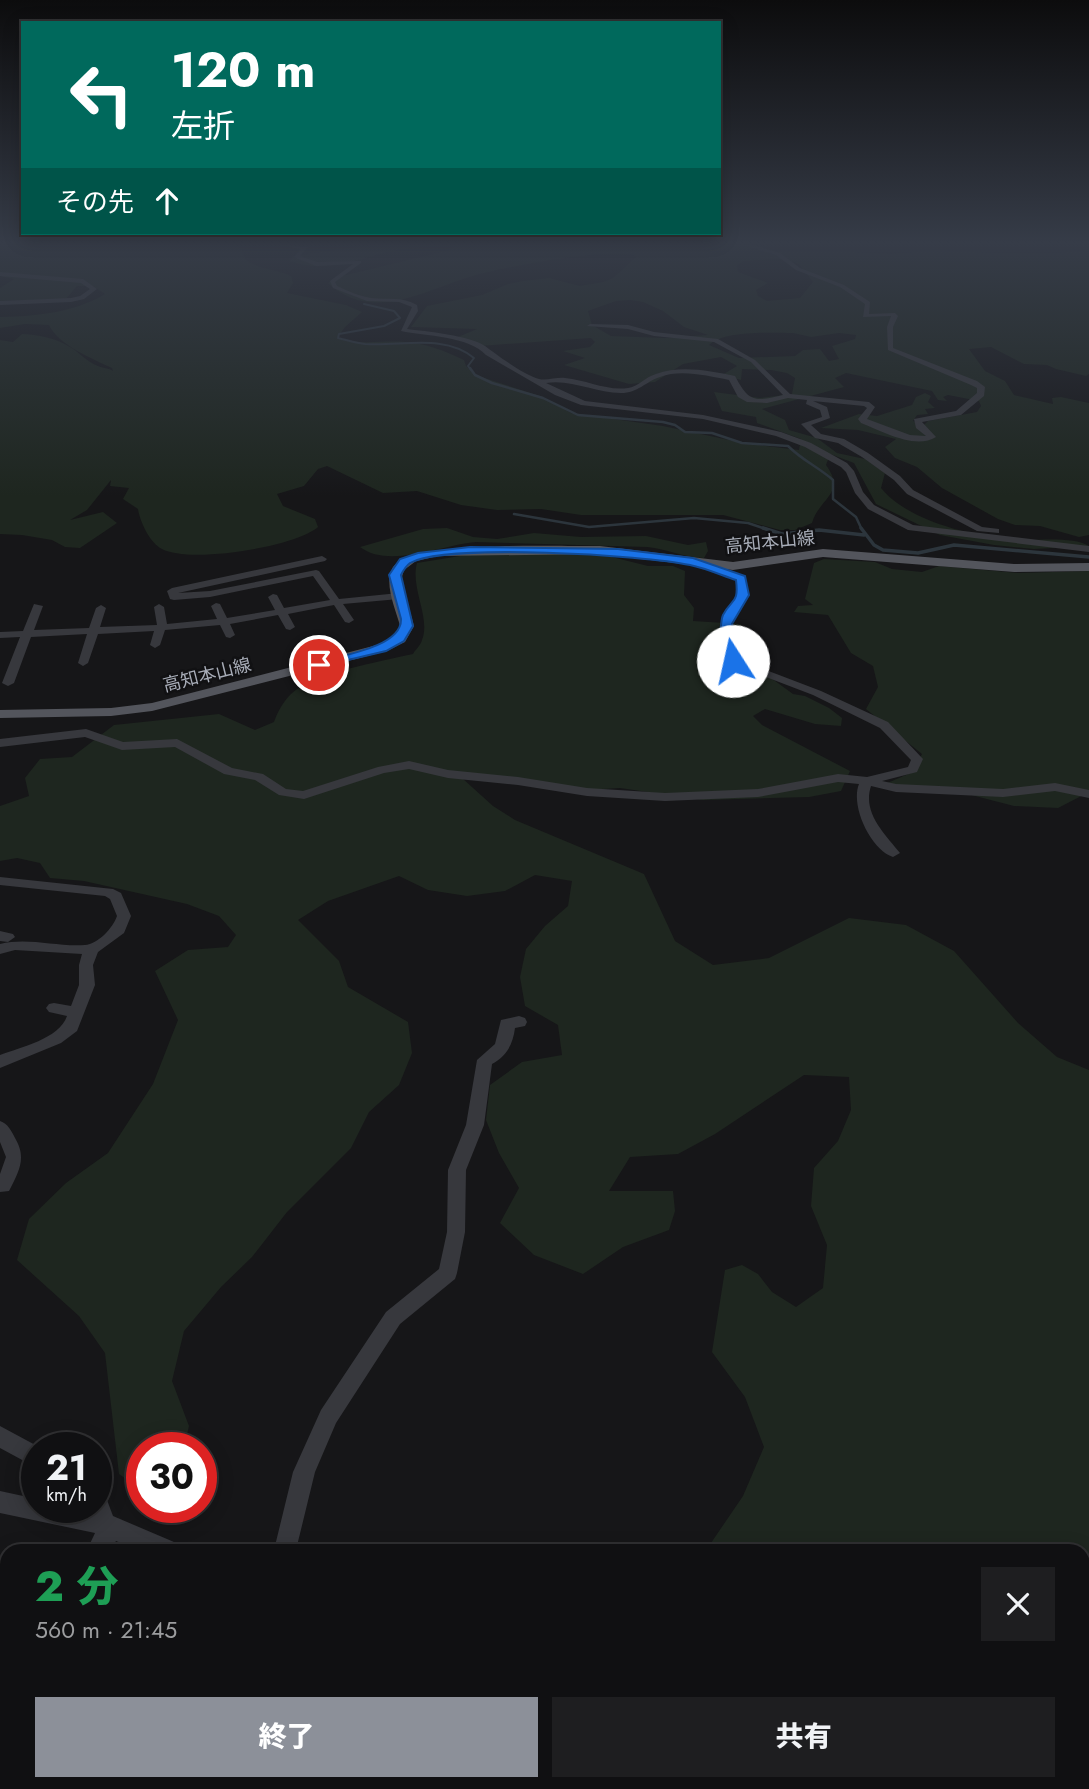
<!DOCTYPE html>
<html lang="ja">
<head>
<meta charset="utf-8">
<style>
	body { margin:0; font-family:Jost,"Noto Sans JP",sans-serif; background:#1e1e20; color:#f1f3f6; height:100vh; display:flex; flex-direction:column; font-size:26px; white-space:nowrap }
	* { box-sizing:border-box; margin:0 }
	p { font-size:23px; color:#9c9d9f }
	.icon { flex:none; width:38px; height:38px; fill:none; stroke:currentColor; stroke-width:2; stroke-linecap:round; stroke-linejoin:round }
	.map { position:relative; flex:1; overflow:hidden }
	.sheet { position:absolute; left:0px; top:1544px; width:1090px; height:247px; display:flex; flex-direction:column; background:#101012; border-radius:21px 21px 0 0; box-shadow:0 4px 18px #0003,0 0 0 2px #303032 }
	.sheet>* { flex:none }
	.banner { position:absolute; left:21px; top:21px; width:700px; height:214px; border-radius:0px; box-shadow:0 4px 18px #0003,0 0 0 2px #303032; background:#00695c; color:#fff; overflow:hidden }
	.speed { position:absolute; left:21px; top:1432px; display:flex; gap:14px; font-size:35px; font-weight:700; text-align:center }
	.speed>* { display:grid; place-content:center; width:91px; height:91px; border-radius:50%; background:#101012; box-shadow:0 4px 18px #0003,0 0 0 2px #303032; line-height:1 }
	.speed small { font-size:18px; font-weight:400 }
	.speed .limit { border:10px solid #d22; background:#fff; color:#111 }
	.pin { position:absolute; display:grid; place-items:center; width:60px; height:60px; color:#fff; margin:-30px; border:4px solid #fff; border-radius:50%; box-shadow:0 2px 7px #0007 }
	.me { position:absolute; width:77px; margin:-38px; rotate:350deg; stroke-linejoin:round; filter:drop-shadow(0 0 5px #0008) }
	.turn { display:flex; align-items:center; gap:24px; height:147px; padding:0 35px; font-size:32px }
	.turn .icon { width:91px; height:91px; stroke-width:2.5 }
	.turn b { display:block; font-size:49px; line-height:60px }
	.then { display:flex; align-items:center; height:66px; padding:0 35px; background:#0003; gap:14px; font-size:26px }
	.round { display:grid; place-items:center; flex:none; width:74px; height:74px; border-radius:0px; background:#1e1e20 }
	.overview { display:flex; align-items:center; justify-content:space-between; height:119px; padding:0 35px }
	h1 { font-size:42px; font-weight:800; line-height:52px; color:#1e9e55 }
	.cta { display:flex; gap:14px; margin-top:auto; padding:14px 35px }
	.cta a { flex:1; height:80px; border-radius:0px; background:#8c9099; color:#fff; font-size:28px; font-weight:800; line-height:80px; text-align:center }
	.cta a+a { background:#1e1e20; color:#f1f3f6 }
	.map>svg:first-child { display:block }
	.green { fill:#1e261f; fill-rule:evenodd }
	.lines { fill:none; stroke-linecap:round; stroke-linejoin:round }
	.stream-far3 { stroke:#2c353c; stroke-width:2 }
	.stream-far2 { stroke:#2c353c; stroke-width:2.5 }
	.stream-far1 { stroke:#2c353c; stroke-width:3.5 }
	.stream { stroke:#2c353c; stroke-width:7 }
	.minor { fill:#37383d; fill-rule:evenodd }
	.major { fill:#53555c; fill-rule:evenodd }
	.route { fill:#1a73e8; stroke:#114b97; stroke-width:2 }
	.labels { text-anchor:middle; stroke-width:5; stroke-linejoin:round; paint-order:stroke }
	.far-street-label { font-size:18px; fill:#a8adb8; stroke:#111113 }
</style>
</head>
<body>
<div class="map">
<svg width="1089" height="1789" viewBox="0 0 1089 1789">
	<rect width="100%" height="100%" fill="#161618"/>
	<path class="green" d="M0,245h235l7,4c0,20 34,19 49,27l2,7 -6,10 59,12 16,7 -17,15 -8,11c24,8 44,2 68,4 20,1 40,9 59,18l2,6 9,9 68,22 28,16 92,13 80,17 56,7 2,-11 -44,-16 -1,-6 -34,-6 -8,-19 46,6 32,-4 3,-16 -8,-5 -16,-3 -29,-1 -1,11 -19,-5 15,-9 -16,-9 -38,7 -28,18 -26,2 -65,-19 21,-7 -22,-7 27,-4 5,-5 -4,-4 -112,8 -21,-9 19,-8 -66,-2 16,-21 55,-11 26,-11 15,-3 26,-3 31,8 23,-4 10,-4 24,-22c-27,-9 -134,11 -164,20 -49,14 -100,48 -145,7l10,-6 112,-27 2,-4c-19,0 -37,1 -55,4 -36,7 -70,25 -107,11l3,-5 81,-11h375c11,9 62,7 79,6 21,0 43,3 64,3 19,-1 38,-5 58,-3 49,2 90,5 139,-1v124l-3,2 -30,-7 -9,-4 -23,-1 -33,-17 -22,2 16,22 20,10 9,14 39,9 -1,-6 9,-1 28,6v132l-10,2 -39,-11 -25,-1 -17,-6 -56,-31 -25,-21 -22,-9 -10,-11 11,-8 -38,-9 -37,-2 38,-14 18,2 35,-11 4,-8 9,-4 6,3 -3,6 7,6 -10,1 3,5 -11,1 -4,6 11,4 4,-4 49,-9 4,-6 -2,-5 -31,-6 -5,2 4,4 -9,-1 -6,-9 -86,-18 -11,5 9,9 -82,22 23,11 4,10 28,8 20,15 28,6 20,14 -4,15c28,35 101,51 145,52 18,0 49,-3 63,6l-55,3 -40,-4 -54,-10 -64,-31 -22,-41 -24,-9 -4,11c21,29 -7,33 -14,58l-17,7h-15l-57,-15h-142l-40,-6 -44,1 -36,-5 -44,-14 -34,2 -56,-27 -9,3 -14,17 -27,8 6,12 32,13 3,8c-23,20 -128,37 -156,22 -12,-6 -22,-27 -24,-40l-15,-10 6,-11 -19,-2 1,-6 -24,30 -17,10 33,-8 14,11 -37,25 -15,-1 -13,-7 -30,-5 -22,-1v-194l13,2 9,-8c15,0 36,5 48,13 9,5 17,15 28,19 5,2 11,2 15,5l-1,-3c-19,-9 -54,-23 -63,-43l-24,-1 -25,4v-11c37,-1 73,-4 105,-23l-12,-8h-16l-11,13 -66,2v-13l14,-9 -14,-3zM781,259l18,5 14,18 -13,16 -33,3 -9,-5 -2,-6 12,-7 -30,-11 -1,-7 7,-4zM630,300l13,2 20,9 21,16 24,8 -43,3 -54,-2 -19,-11 -4,-14 28,-10zM793,333l18,4 28,-4 17,2 -1,4 -23,7 7,13 -10,2 -9,-12 -17,1 -8,6 -56,2 -30,-13c16,-15 62,-12 84,-12z
		M447,528l26,9 24,2 37,-6 47,4 65,-1 42,9 18,-3 2,9 -4,7c-19,0 -37,-9 -57,-11l-171,-5c-35,3 -87,27 -116,5l63,-18z
		M596,553l52,13h25l12,5 -1,24 10,13 -1,13 48,3 -3,30 55,40 12,2 24,12 13,10 -1,8 -26,-2 -50,-15 -12,7 9,9 88,46 -9,20 -32,6 -106,3 -83,-12 -35,2 -123,-12 31,28 22,14 129,54 31,67 38,24 56,-7 80,-40 57,7 48,26 64,72 39,34 32,13v687l-6,-4v-203h-374l2,-7 32,-47 21,-49 -19,-50 -33,-45 13,-82 17,-5 16,9 14,18 24,15 27,-19 4,-43 -16,-39 3,-38 24,-27 13,-31 -2,-33 -45,-2 -89,59 -37,20 -48,3 -21,34h64l2,20 -6,19 -46,17 -40,27 -49,-19 -34,-32 19,-35 -20,-35 -13,-33 4,-35 32,-23 40,-7 -4,-30 -33,-19 -5,-29 6,-28 19,-23 23,-20 4,-25 -37,-6 -30,16 -38,5 -39,-6 -29,-14 -71,25 -30,19 41,41 9,26 60,35 4,31 -13,32 -30,27 -18,36 -64,64 -35,45 -31,30 -37,44 -12,50 17,45 -5,21h-42v43l-23,-16 -14,-121 -26,-37 -62,-56 12,-41 37,-36 42,-30 45,-69 25,-64 -23,-49 33,-21 40,-3 8,-12 -17,-19 -32,-12 -103,-23 -34,-3 -10,-15 -23,-5 -17,3v-55l29,-10 -4,-18 15,-19 32,-2 42,-32 105,-11 36,16 19,-8c4,-11 9,-20 17,-28 21,-21 92,-33 122,-40 2,-4 8,-9 9,-14 9,-22 -12,-52 -5,-77l49,-8z
		M824,559l51,3 17,7 30,3 17,-6 79,7 71,-2v221l-31,16 -44,-2 -62,-16 -67,-6 28,-12 9,-18 -56,-45 12,-22 -5,-21 -22,-13 -23,-38 -34,-3 4,-6 15,-1 -8,-6 9,-36z"/>
	<g class="lines">
		<path class="stream-far3" d="M364,304l30,7 6,7 -16,8 -45,8 -1,4c9,2 18,5 27,6 35,3 79,-11 109,14l-6,8 3,4"/>
		<path class="stream-far2" d="M470,368l5,7 17,8 51,15 35,17 85,7 12,3 10,7 27,1 30,10 46,3c14,14 30,21 45,34v19l23,18 6,13
			M514,514l75,13 105,-9 54,5 21,7"/>
		<path class="stream-far1" d="M763,528l19,6 37,-4 45,5
			M861,528l13,17 9,5 35,3 36,-8 135,12"/>
		<path class="stream" d="M0,1716l7,8
			M50,1783l4,6"/>
		<path class="minor" d="M280,245l28,2 -8,9 17,6 44,-1v2l-26,19 2,4c11,5 22,10 34,12 16,2 31,-2 46,7l1,6 -11,18c17,2 65,7 78,17 12,9 39,29 54,33 7,2 18,-2 26,-1 22,2 41,13 63,10 10,-1 17,-11 28,-14 25,-9 54,-3 79,2 14,26 19,26 48,19l-32,-33 -37,-20 -60,-6 -26,-7 -41,-3 3,-2 38,1 26,7 64,7 37,21 35,34 79,8 6,5 -8,12 43,16 16,1 -10,-8 -2,-9 42,-8 21,-18v-5l-6,-3 -83,-35 -1,-23 4,-11 -28,1 2,-13 -25,-17 -44,-17 -20,-15 -32,-10h9l27,8 20,15 44,17 26,17 -1,12 26,-1 3,3 -5,11v21l84,33 8,6 -1,9 -23,19 -39,7 14,15c-21,13 -54,-6 -75,-14l-3,-4 9,-11 -3,-2 -51,-5 14,6 3,11 -19,7 10,9 23,5 24,14 32,23 13,14 69,37 17,2v4l-22,-2 -70,-37 -13,-14 -32,-23 -24,-14 -23,-5 -14,-14 21,-7 -2,-7 -14,-6 1,-4 -19,-2 -21,5 -20,-1 -9,-5 -9,-17c-21,-4 -48,-11 -69,-3 -15,5 -22,16 -39,16 -26,0 -49,-14 -75,-10l39,18 118,14 78,17 30,11 36,20 7,8 9,21 11,13 39,20 176,21v6l-181,-22 -40,-21 -13,-16 -9,-21 -5,-5 -36,-20 -29,-11 -73,-17 -122,-14 -26,-10 -69,-40c-17,-19 -61,-19 -85,-24l11,-24 -13,-5 -32,-1 -34,-13 -3,-7 23,-17 -37,2 -22,-9 7,-8z
			M0,272l83,7 14,10 -13,10 -13,3 -71,3v-4l71,-3 9,-2 10,-7 -9,-6 -81,-7z
			M322,556l5,3 -2,2 -147,32 32,-2 106,-21 3,1 20,28 60,-6 5,3 -5,3 -56,5 11,16 -5,3 -4,-1 -11,-17 -46,9 7,13 -5,3 -4,-1 -8,-14 -48,9 5,11 -5,3 -4,-1 -6,-12 -55,5 -5,15 -5,3 -5,-3 4,-14 -56,3 -10,29 -5,3 -5,-3 9,-29 -56,3 -17,46 -6,3 -6,-3 18,-46 -20,1v-6l23,-1 11,-27 9,2 -9,24 55,-2 7,-20 5,-3 5,3 -6,19 57,-2 -3,-18 5,-3 5,3 3,17 50,-5 -6,-13 5,-3 4,1 7,14 48,-8 -7,-13 5,-3 4,1 7,13 46,-8 -17,-24 -103,21 -36,3 -4,-1 -3,-8 5,-3z
			M693,559l53,19 2,20c-4,7 -12,12 -15,19 -5,12 -1,30 4,42l84,32 67,31 35,37 -6,13 -35,9 14,3 107,5 52,-6 34,7v8l-34,-7 -52,6 -107,-5 -25,-6c-9,27 14,48 29,67l-7,4c-22,-7 -43,-51 -34,-73l-21,-2 -80,15 -93,4 -78,-5 -69,-11 -70,-7 -39,-9 -25,4 -80,26 -25,-4 -24,-15 -31,-6 -49,-27 -53,3 -37,-13 -85,10v-8l86,-10 37,13 54,-3 55,29 31,6 23,15 17,2 75,-24 31,-6 39,9 70,7 69,11 78,5 93,-4 80,-15 29,3 41,-10 3,-7 -31,-32 -67,-33 -84,-32c-9,-13 -14,-37 -3,-51 3,-5 8,-9 12,-14l-2,-18 -46,-16 -2,-2z
			M0,877l113,12 8,4 10,23 -7,17 -26,19 -5,13 2,20 -18,46 -16,12 -61,25v-13c21,-8 59,-16 67,-39l-18,-4 -3,-4 3,-4 5,-1 17,3 8,-21v-20l3,-11 -67,-4 -15,4v-10c28,-7 56,3 85,1 13,-1 28,-17 32,-29l-7,-17 -5,-3 -105,-11z
			M0,931l13,3 2,3 -7,5 -8,-1z
			M519,1016l6,2 2,4 -2,4 -10,2c-2,16 -8,28 -23,36l-8,61 -18,45 -1,62 -8,41 -2,6 -55,45 -64,99 -21,49 -19,78h-22l19,-78 28,-62 65,-98 53,-43 8,-37 1,-62 18,-45 11,-65 18,-16 6,-24z
			M0,1121c8,3 11,9 15,17 12,20 4,33 -6,53l-9,1v-18l6,-17 -6,-15z
			M0,1426l39,21h-2v21l-37,-20z
			M96,1489l8,3 9,24 61,26 3,8h-38l-23,-9 -6,9h-23l8,-17 -95,-20v-22l37,8v8h38l14,3 -1,-3h8z
			M7,1688v29l-7,3v-29z
			M952,1783h26l1,6h-26z
			M1025,1783h26l1,6h-26z"/>
		<path class="major" d="M600,546l133,16 90,-13 191,15 75,-1v8l-75,1 -191,-15 -90,13 -133,-16 -162,2 -22,5 -12,9 -3,10 13,46 -9,16 -18,9 -235,60 -41,5 -111,2v-8l111,-2 41,-5 225,-58 18,-9 5,-10c-4,-16 -16,-41 -8,-57 14,-30 173,-22 208,-23z"/>
	</g>
	<linearGradient id="sky" x2="0" y2="1"><stop stop-color="#0c0c0d"/><stop offset="0.49" stop-color="#363c48"/><stop offset="1" stop-color="#363c48" stop-opacity="0"/></linearGradient>
	<rect width="1089" height="496" fill="url(#sky)"/>
	<path class="route" d="M470,547l148,2 75,9 52,18 4,19 -17,29c4,14 -1,24 7,37l-2,3h-9c-2,-4 -8,-11 -8,-15 -1,-5 1,-30 3,-34 9,-17 16,-11 13,-35 -15,-5 -31,-12 -46,-15 -45,-10 -244,-22 -280,-2 -4,3 -7,8 -9,12l12,51 -9,15 -18,10 -72,17v-5c23,-7 88,-15 87,-44l-12,-44 11,-16 18,-6z"/>
	<g class="labels">
		<g class="far-street-label">
			<text transform="translate(770 542) rotate(-6)" y="6">高知本山線</text>
			<text transform="translate(207 675) rotate(-14)" y="6">高知本山線</text>
		</g>
	</g>
</svg>
<div class="speed"><div>21<small>km/h</small></div><div class="limit">30</div></div>
<div class="pin" style="left:319px;top:665px;background:#d93025"><svg class="icon" aria-label="arrive" viewBox="0 0 24 24"><path d="M6 21V4h12l-3 4 3 4H6"/></svg></div>
<svg class="me" style="left:733px;top:661px" viewBox="-20 -20 40 40"><circle r="19" fill="#fff"/><path d="M0-13L10 11 0 6-10 11z" fill="#1a73e8"/></svg>
<div class="banner">
<div class="turn"><svg class="icon" aria-label="left" viewBox="0 0 24 24"><path d="M17 20v-9H6M10 6l-5 5 5 5"/></svg><div><b>120 m</b>左折</div></div>
<div class="then">その先<svg class="icon" aria-label="ahead" viewBox="0 0 24 24"><path d="M12 20V5M6 11l6-6 6 6"/></svg></div>
</div>
<section class="sheet">
<div class="overview"><div><h1>2 分</h1><p>560 m · 21:45</p></div><a class="round"><svg class="icon" aria-label="close" viewBox="0 0 24 24"><path d="M6 6l12 12M18 6L6 18"/></svg></a></div>
<div class="cta"><a>終了</a><a>共有</a></div>
</section>
</div>
</body>
</html>
